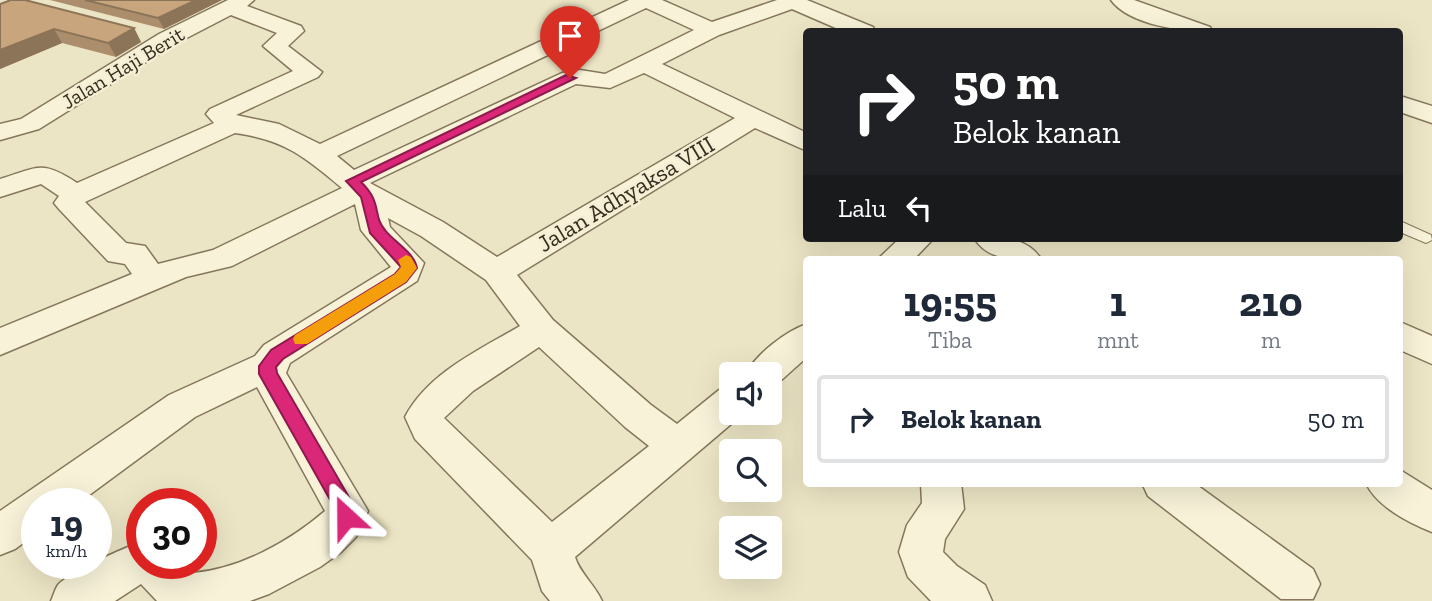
<!DOCTYPE html>
<html lang="id">
<head>
<meta charset="utf-8">
<style>
	body { margin:0; font-family:"Zilla Slab",serif; background:#f2f2f3; color:#1f2937; height:100vh; display:flex; flex-direction:column; font-size:26px; white-space:nowrap }
	* { box-sizing:border-box; margin:0 }
	p { font-size:23px; color:#747a83 }
	.icon { flex:none; width:38px; height:38px; fill:none; stroke:currentColor; stroke-width:2; stroke-linecap:round; stroke-linejoin:round }
	.map { position:relative; flex:1; overflow:hidden }
	.details { position:absolute; left:803px; top:256px; width:600px; height:231px; display:flex; flex-direction:column; background:#fff; border-radius:7px; box-shadow:0 7px 28px #0002 }
	.details>* { flex:none }
	.top-card { position:absolute; left:803px; top:28px; width:600px; height:214px; border-radius:7px; box-shadow:0 7px 28px #0002; background:#202124; color:#fff; overflow:hidden }
	.controls { position:absolute; left:719px; top:362px; display:grid; gap:14px }
	.controls a { display:grid; place-items:center; width:63px; height:63px; border-radius:7px; background:#fff; box-shadow:0 7px 28px #0002; font-size:35px }
	.speed { position:absolute; left:21px; top:488px; display:flex; gap:14px; font-size:35px; font-weight:700; text-align:center }
	.speed>* { display:grid; place-content:center; width:91px; height:91px; border-radius:50%; background:#fff; box-shadow:0 7px 28px #0002; line-height:1 }
	.speed small { font-size:18px; font-weight:400 }
	.speed .limit { border:10px solid #d22; background:#fff; color:#111 }
	.pin { position:absolute; display:grid; place-items:center; width:60px; height:60px; color:#fff; margin:-72px -30px; border-radius:50% 50% 50% 0; rotate:-45deg; box-shadow:0 0 7px #0007 }
	.pin .icon { rotate:45deg }
	.me { position:absolute; width:77px; margin:-38px; rotate:336deg; stroke-linejoin:round; filter:drop-shadow(0 0 5px #0008) }
	.turn { display:flex; align-items:center; gap:24px; height:147px; padding:0 35px; font-size:32px }
	.turn .icon { width:91px; height:91px; stroke-width:2.5 }
	.turn b { display:block; font-size:49px; line-height:60px }
	.then { display:flex; align-items:center; height:66px; padding:0 35px; background:#0003; gap:14px; font-size:26px }
	.eta { display:flex; justify-content:space-evenly; align-items:center; height:119px; text-align:center }
	.eta b { font-size:42px; font-weight:800; line-height:49px }
	ul { padding:0; list-style:none }
	li { display:flex; align-items:center; gap:21px; height:88px; margin:0 14px 10px; padding:0 21px; border:4px solid #e0e1e3; border-radius:7px }
	li div { flex:1 }
	li b { display:block; font-size:26px }
	li em { font-style:normal }
	.map>svg:first-child { display:block }
	.lines { fill:none; stroke-linecap:round; stroke-linejoin:round }
	.service-casing { stroke:#86775c; stroke-width:2 }
	.minor-casing { stroke:#86775c; stroke-width:3 }
	.service { fill:#f7f2d8; fill-rule:evenodd }
	.minor { fill:#f7f2d8; fill-rule:evenodd }
	.wall { fill:#ac8e6c }
	.shaded-wall { fill:#8c7458 }
	.building { fill:#c8a57d; stroke:#8c7458; stroke-width:2 }
	.route { fill:#db2777; stroke:#8e194d; stroke-width:2 }
	.slow { fill:#f59e0b }
	.labels { text-anchor:middle; stroke-width:5; stroke-linejoin:round; paint-order:stroke }
	.far-street-label { font-size:21px; fill:#372d1f; stroke:#f4eed4 }
	.street-label { font-size:24px; fill:#372d1f; stroke:#f4eed4 }
</style>
</head>
<body>
<div class="map">
<svg width="1432" height="601" viewBox="0 0 1432 601">
	<rect width="100%" height="100%" fill="#ece5c5"/>
	<g class="lines">
		<defs>
			<path id="service" d="M1400,221l31,14 1,5 -6,3 -26,-11z"/>
			<path id="minor" d="M228,0h26l-7,6 54,20 3,5 -16,15 34,26 -4,5 -82,38 43,9 41,20 309,-144h33l50,22 65,-22h30l66,27 3,5h-31l-53,-23 -73,26 -57,29 145,69v18l-52,-23 -238,147 36,45 98,85 26,19 42,-34 13,-4v27h12l-169,144c4,15 20,28 27,44h-52l-8,-10 -10,-31 -117,-121 -10,-22c23,-44 74,-67 115,-91l-34,-46 -65,-44 -33,-18 2,9 34,36 -7,18 -127,82 -4,10 82,138 -12,26 -15,15 -21,15 -51,27 -19,7h-93l-16,-17 -26,17h-64c2,-4 4,-12 7,-16 10,-12 67,-38 84,-43v22h40l10,9c48,-4 97,-31 133,-62l-68,-124 -62,30 -118,87h-40v29l-22,16 -15,6v-44l169,-116 86,-39 9,-11 127,-78 -30,-37 -6,-26 -123,62 -46,11 -186,78v-27l132,-54 -7,-10 -17,-3 -49,-52 -5,-6 5,-7 -18,-12 -41,13v-18c39,-12 42,-19 77,4l137,-60 -8,-9 4,-5 83,-38 -30,-25 14,-13 -46,-18 -56,29 -136,85 -39,11v-16l21,-5 138,-85zM646,8l48,22 -89,44 -25,-4 -18,3 -208,97 -17,-14zM644,73l91,45 -238,139 -54,-35 -73,-39 206,-99 34,4zM235,133c50,7 70,24 107,55l-129,62 -55,14 -13,-18 -19,-3 -41,-41zM539,347l86,80 24,19 -97,76 -108,-104 29,-27z
				M1111,0h23l76,27 3,5c-29,0 -84,-7 -102,-32z
				M1400,96l32,10v17l-32,-11z
				M900,238h34l-20,21h-36z
				M974,238c24,0 52,-3 67,21 -25,0 -52,3 -67,-21z
				M1400,322l32,14v28l-32,-14z
				M807,324v33l-30,27 -7,2v-12h-24c9,-19 40,-43 61,-50z
				M1400,470l32,20v42c-23,-9 -56,-26 -66,-49h34z
				M921,483h40l3,26 -19,30 -2,13 14,14 28,19 7,16h-61l-23,-24 -9,-25 8,-27 15,-22z
				M1142,483h52l119,86 7,15 -7,15h-32l-133,-103z"/>
		</defs>
		<use href="#service" class="service-casing"/>
		<use href="#minor" class="minor-casing"/>
		<use href="#service" class="service"/>
		<use href="#minor" class="minor"/>
	</g>
	<path class="wall" d="M50,0h172l-58,29z
		M0,4l134,24 7,14 -25,15 -54,-14 -62,26z"/>
	<path class="shaded-wall" d="M196,0h26l-58,29 -6,-11z
		M134,28l7,14 -25,15 -8,-14z
		M54,29l8,14 -62,26v-19z"/>
	<path class="building" d="M11,0h14l109,28 -26,15 -54,-14 -54,21v-46z
		M85,0h111l-38,18z"/>
	<path class="route" d="M566,75l10,3 -215,104c22,21 11,33 24,48 9,12 29,22 32,38l-11,14 -123,77 -7,8 1,6 80,138 -3,13 -8,2 -7,-2 -2,-12 -78,-138v-8l12,-16 124,-76 6,-7 -31,-34 -9,-36 -15,-16z"/>
	<path class="slow" d="M406,255l5,2 6,11 -11,14 -99,62h-12l-2,-5 2,-4 100,-61 6,-7 -3,-7z"/>
	<g class="labels">
		<g class="far-street-label">
			<text transform="translate(123 68) rotate(-31)" y="7">Jalan Haji Berit</text>
		</g>
		<g class="street-label">
			<text transform="translate(626 194) rotate(-31)" y="8">Jalan Adhyaksa VIII</text>
		</g>
	</g>
</svg>
<div class="controls">
<a><svg class="icon" aria-label="sound" viewBox="0 0 24 24"><path d="M4 9h4l5-4v14l-5-4H4zM17 9q2 3 0 6"/></svg></a>
<a><svg class="icon" aria-label="search" viewBox="0 0 24 24"><circle cx="10" cy="10" r="6"/><path d="M15 15l6 6"/></svg></a>
<a><svg class="icon" aria-label="layers" viewBox="0 0 24 24"><path d="M12 4l9 5-9 5-9-5zM3 14l9 5 9-5"/></svg></a>
</div>
<div class="speed"><div>19<small>km/h</small></div><div class="limit">30</div></div>
<div class="pin" style="left:570px;top:78px;background:#d93025"><svg class="icon" aria-label="arrive" viewBox="0 0 24 24"><path d="M6 21V4h12l-3 4 3 4H6"/></svg></div>
<svg class="me" style="left:346px;top:517px" viewBox="-20 -20 40 40"><path d="M0-17L14 15 0 8-14 15z" fill="#db2777" stroke="#fff" stroke-width="4"/></svg>
<div class="top-card">
<div class="turn"><svg class="icon" aria-label="right" viewBox="0 0 24 24"><path d="M7 20v-9h11M14 6l5 5-5 5"/></svg><div><b>50 m</b>Belok kanan</div></div>
<div class="then">Lalu<svg class="icon" aria-label="left" viewBox="0 0 24 24"><path d="M17 20v-9H6M10 6l-5 5 5 5"/></svg></div>
</div>
<section class="details">
<div class="eta">
<div><b>19:55</b><p>Tiba</p></div>
<div><b>1</b><p>mnt</p></div>
<div><b>210</b><p>m</p></div>
</div>
<ul>
<li><svg class="icon" aria-label="right" viewBox="0 0 24 24"><path d="M7 20v-9h11M14 6l5 5-5 5"/></svg><div><b>Belok kanan</b></div><em>50 m</em></li>
</ul>
</section>
</div>
</body>
</html>
